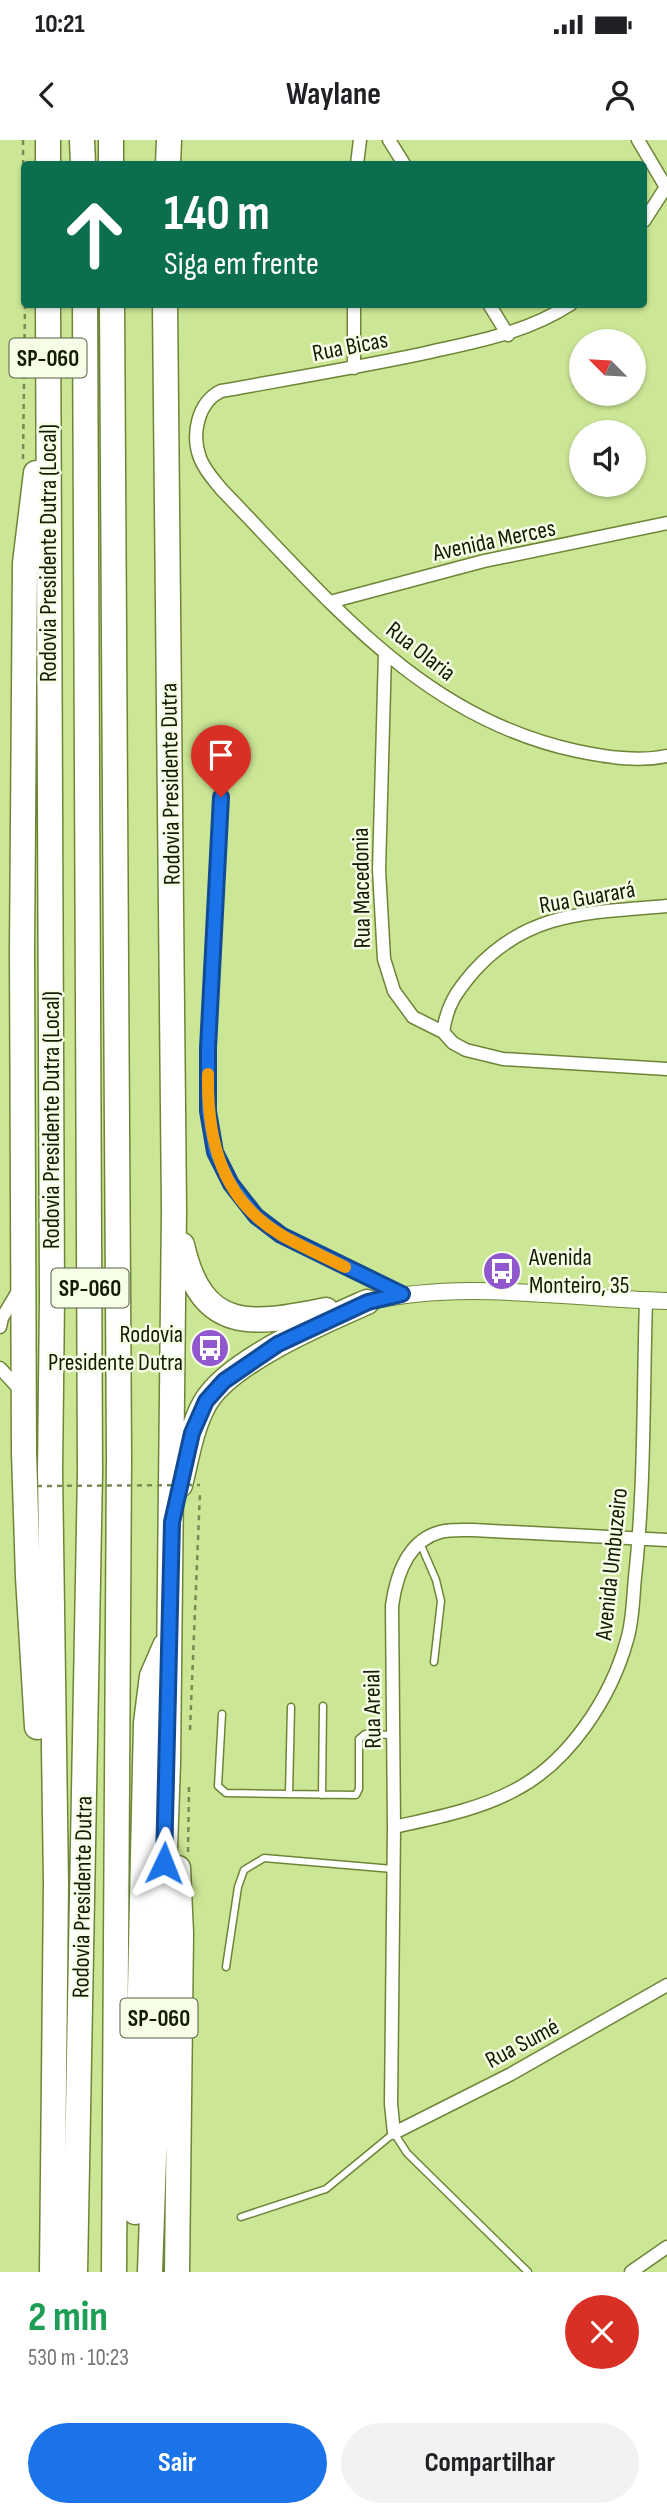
<!DOCTYPE html>
<html lang="pt">
<head>
<meta charset="utf-8">
<style>
	body { margin:0; font-family:"Sofia Sans Condensed",sans-serif; background:#f2f2f2; color:#202124; height:100vh; display:flex; flex-direction:column; font-size:26px; white-space:nowrap }
	* { box-sizing:border-box; margin:0 }
	p { font-size:23px; color:#757577 }
	.icon { flex:none; width:38px; height:38px; fill:none; stroke:currentColor; stroke-width:2; stroke-linecap:round; stroke-linejoin:round }
	.map { position:relative; height:2132px; overflow:hidden }
	.side { display:flex; flex-direction:column; background:#fff; flex:1 }
	.side>* { flex:none }
	.hud { position:absolute; left:21px; top:21px; width:626px; height:147px; border-radius:7px; box-shadow:0 2px 5px #0004; background:#0b6e4f; color:#fff; overflow:hidden }
	.needle { width:46px; rotate:294deg }
	.fabs { position:absolute; left:569px; top:189px; display:grid; gap:14px }
	.fabs a { display:grid; place-items:center; width:77px; height:77px; border-radius:50%; background:#fff; box-shadow:0 2px 5px #0004; font-size:35px }
	.pin { position:absolute; display:grid; place-items:center; width:60px; height:60px; color:#fff; margin:-72px -30px; border-radius:50% 50% 50% 0; rotate:-45deg; box-shadow:0 0 7px #0007 }
	.pin .icon { rotate:45deg }
	.me { position:absolute; width:77px; margin:-38px; rotate:2deg; stroke-linejoin:round; filter:drop-shadow(0 0 5px #0008) }
	.turn { display:flex; align-items:center; gap:24px; height:147px; padding:0 28px; font-size:32px }
	.turn .icon { width:91px; height:91px; stroke-width:2.5 }
	.turn b { display:block; font-size:49px; line-height:60px }
	.round { display:grid; place-items:center; flex:none; width:74px; height:74px; border-radius:37px; background:#f2f2f2 }
	.head { display:flex; align-items:center; justify-content:space-between; height:119px; padding:0 28px }
	h1 { font-size:42px; font-weight:700; line-height:52px; color:#1e9e55 }
	.button { display:flex; gap:14px; margin-top:auto; padding:14px 28px }
	.button a { flex:1; height:80px; border-radius:42px; background:#1a73e8; color:#fff; font-size:28px; font-weight:700; line-height:80px; text-align:center }
	.button a+a { background:#f2f2f2; color:#202124 }
	.status { display:flex; justify-content:space-between; align-items:center; height:49px; padding:0 35px; background:#fff; direction:ltr }
	.status svg { height:19px; fill:currentColor }
	header { display:flex; justify-content:space-between; align-items:center; height:91px; padding:0 28px; background:#fff; font-size:32px; font-weight:700 }
	.map>svg:first-child { display:block }
	.lines { fill:none; stroke-linecap:round; stroke-linejoin:round }
	.service-casing { stroke:#6e8538; stroke-width:9 }
	.minor-casing { stroke:#6e8538; stroke-width:15 }
	.tertiary-casing { stroke:#6e8538; stroke-width:18 }
	.motorway-casing { stroke:#6e8538; stroke-width:27 }
	.path { stroke:#778a51; stroke-width:2.5; stroke-dasharray:5 5; stroke-linecap:butt }
	.service { stroke:#fff; stroke-width:6 }
	.minor { stroke:#fff; stroke-width:12 }
	.tertiary { stroke:#fff; stroke-width:16 }
	.motorway { stroke:#fff; stroke-width:24 }
	.path-bridge { stroke:#778a51; stroke-width:2.5; stroke-dasharray:5 5; stroke-linecap:butt }
	.route-casing { stroke:#114b97; stroke-width:18 }
	.route { stroke:#1a73e8; stroke-width:12 }
	.slow { stroke:#f59e0b; stroke-width:12 }
	.labels { text-anchor:middle; stroke-width:5; stroke-linejoin:round; paint-order:stroke }
	.shield { fill:#f6fee7; stroke:#575f45; stroke-width:2 }
	.shield-label { font-size:23px; font-weight:bold; fill:#131b00 }
	.street-label { font-size:24px; fill:#131b00; stroke:#f6fee7 }
	.poi-label { font-size:24px; fill:#131b00; stroke:#f6fee7; text-anchor:start }
</style>
</head>
<body>
<div class="status"><b>10:21</b><svg viewBox="0 0 49 12"><path d="M0 12V9h3v3zM5 12V6h3v6zM10 12V3h3v9zM15 12V0h3v12zM26 1h20v11H26zM47 4h2v5h-2z"/></svg></div>
<header><svg class="icon" aria-label="back" viewBox="0 0 24 24"><path d="M15 5l-7 7 7 7"/></svg>Waylane<svg class="icon" aria-label="person" viewBox="0 0 24 24"><circle cx="12" cy="8" r="4"/><path d="M4 21q1-7 8-7t8 7"/></svg></header>
<div class="map">
<svg width="667" height="2132" viewBox="0 0 667 2132">
	<rect width="100%" height="100%" fill="#cbe695"/>
	<g class="lines">
		<defs>
			<path id="service" d="M223,631l-15,277v63l7,41 16,32 25,32 25,19 119,58
				M420,1403l16,37 5,21 -7,61
				M222,1574l-4,72 8,7 130,2 3,-6v-50l6,-5 28,1
				M289,1654l2,-87
				M322,1655l1,-89
				M226,1827l12,-80 6,-17 20,-12 129,11
				M241,2077l85,-28 68,-56 13,20 121,119"/>
			<path id="minor" d="M389,0l15,24
				M638,0l29,49
				M357,24l3,-24
				M644,81l22,-34
				M354,164v64
				M489,164l19,31
				M571,164c-46,30 -98,38 -150,50 -67,14 -133,25 -200,37 -23,11 -30,43 -21,67 5,13 14,22 22,32 106,109 199,228 355,261 29,6 61,11 90,5
				M330,462l154,-41 183,-38
				M385,513l-6,217 5,89 10,32 19,26 30,15 10,11 13,7 37,9 164,10
				M443,892c4,-27 13,-40 31,-61 55,-61 117,-58 193,-65
				M0,1187l2,-9 18,-30
				M0,1228l21,23
				M667,1400l-194,-10c-11,0 -23,-1 -33,2 -33,9 -44,45 -48,74l2,221 -3,277 3,29 117,-59 156,-89
				M394,1687c40,-9 84,-17 121,-37 54,-28 96,-92 112,-150 6,-19 6,-43 8,-63 10,-91 8,-185 11,-276
				M631,2132l36,-25"/>
			<path id="tertiary" d="M367,1162c99,-23 200,-3 300,-1"/>
			<path id="motorway" d="M48,0v24
				M82,0l1,24
				M111,0v24
				M168,24l1,-24
				M48,164l4,994 -2,174 6,412 -4,388
				M112,164l7,1153 -5,815
				M36,333l-11,90 -3,388 2,501 4,125 9,150
				M182,1105c20,89 70,80 144,65
				M180,1345c7,-28 11,-57 25,-82 24,-42 119,-82 162,-101
				M135,2072l11,-489 6,-47 13,-30
				M75,2132l15,-800 -5,-1168
				M150,2132l18,-509 6,-553 -9,-906
				M177,2132l4,-339 -3,-65"/>
		</defs>
		<use href="#service" class="service-casing"/>
		<use href="#minor" class="minor-casing"/>
		<use href="#tertiary" class="tertiary-casing"/>
		<use href="#motorway" class="motorway-casing"/>
		<path class="path" d="M23,0l1,129
			M23,319l2,-155
			M190,1590l10,-238
			M188,1712l1,-67"/>
		<use href="#service" class="service"/>
		<use href="#minor" class="minor"/>
		<use href="#tertiary" class="tertiary"/>
		<use href="#motorway" class="motorway"/>
		<path class="path-bridge" d="M37,1346l163,-1"/>
	</g>
	<g class="lines">
		<defs>
			<path id="route" d="M164,1723l8,-341 20,-89 14,-32 18,-20 54,-37 90,-42 34,-8 -121,-59 -25,-19 -25,-32 -16,-32 -7,-41v-63l13,-251"/>
		</defs>
		<use href="#route" class="route-casing"/>
		<use href="#route" class="route"/>
		<path class="slow" d="M208,934c-1,66 13,126 75,162 20,11 42,21 62,31"/>
	</g>
	<defs>
		<symbol id="bus-disc" viewBox="-11 -11 22 22"><circle r="9.5" fill="#9157cf" stroke="#f6fee7"/><path d="M-5-6H5V4H4V6H2V4H-2V6H-4V4H-5ZM-3.5-4V0h7V-4ZM-3.5 1.2v1.5H-2V1.2ZM2 1.2v1.5H3.5V1.2Z" fill="#fff"/></symbol>
	</defs>
	<g fill-rule="evenodd">
		<use href="#bus-disc" x="480" y="1109" width="44" height="44"/>
		<use href="#bus-disc" x="188" y="1186" width="44" height="44"/>
	</g>
	<g class="labels">
		<g class="shield">
			<rect x="9.5" y="198.5" width="77" height="39" rx="5"/>
			<rect x="51.5" y="1128.5" width="77" height="39" rx="5"/>
			<rect x="120.5" y="1858.5" width="77" height="39" rx="5"/>
		</g>
		<g class="shield-label">
			<text x="48" y="226">SP-060</text>
			<text x="90" y="1156">SP-060</text>
			<text x="159" y="1886">SP-060</text>
		</g>
		<g class="street-label">
			<text transform="translate(350 206) rotate(-11)" y="8">Rua Bicas</text>
			<text transform="translate(494 400) rotate(-12)" y="8">Avenida Merces</text>
			<text transform="translate(48 413) rotate(-90)" y="8">Rodovia Presidente Dutra (Local)</text>
			<text transform="translate(421 511) rotate(38)" y="8">Rua Olaria</text>
			<text transform="translate(170 644) rotate(-91)" y="8">Rodovia Presidente Dutra</text>
			<text transform="translate(361 748) rotate(-91)" y="8">Rua Macedonia</text>
			<text transform="translate(587 757) rotate(-10)" y="8">Rua Guarará</text>
			<text transform="translate(51 980) rotate(-90)" y="8">Rodovia Presidente Dutra (Local)</text>
			<text transform="translate(611 1424) rotate(-84)" y="8">Avenida Umbuzeiro</text>
			<text transform="translate(372 1569) rotate(-91)" y="8">Rua Areial</text>
			<text transform="translate(82 1757) rotate(-89)" y="8">Rodovia Presidente Dutra</text>
			<text transform="translate(522 1903) rotate(-28)" y="8">Rua Sumé</text>
		</g>
		<g class="poi-label">
			<text x="529" y="1125">Avenida<tspan x="529" dy="28">Monteiro, 35</tspan></text>
			<text x="183" y="1202" text-anchor="end">Rodovia<tspan x="183" dy="28">Presidente Dutra</tspan></text>
		</g>
	</g>
</svg>
<div class="fabs">
<a><svg class="needle" viewBox="-14 -14 28 28"><path d="M0-13l5 13h-10z" fill="#e53935"/><path d="M0 13l5-13h-10z" fill="#757577"/></svg></a>
<a><svg class="icon" aria-label="sound" viewBox="0 0 24 24"><path d="M4 9h4l5-4v14l-5-4H4zM17 9q2 3 0 6"/></svg></a>
</div>
<div class="pin" style="left:221px;top:657px;background:#d93025"><svg class="icon" aria-label="arrive" viewBox="0 0 24 24"><path d="M6 21V4h12l-3 4 3 4H6"/></svg></div>
<svg class="me" style="left:164px;top:1723px" viewBox="-20 -20 40 40"><path d="M0-17L14 15 0 8-14 15z" fill="#1a73e8" stroke="#fff" stroke-width="4"/></svg>
<div class="hud">
<div class="turn"><svg class="icon" aria-label="ahead" viewBox="0 0 24 24"><path d="M12 20V5M6 11l6-6 6 6"/></svg><div><b>140 m</b>Siga em frente</div></div>
</div>
</div>
<section class="side">
<div class="head"><div><h1>2 min</h1><p>530 m · 10:23</p></div><a class="round" style="background:#d93025;color:#fff"><svg class="icon" aria-label="close" viewBox="0 0 24 24"><path d="M6 6l12 12M18 6L6 18"/></svg></a></div>
<div class="button"><a>Sair</a><a>Compartilhar</a></div>
</section>
</body>
</html>
